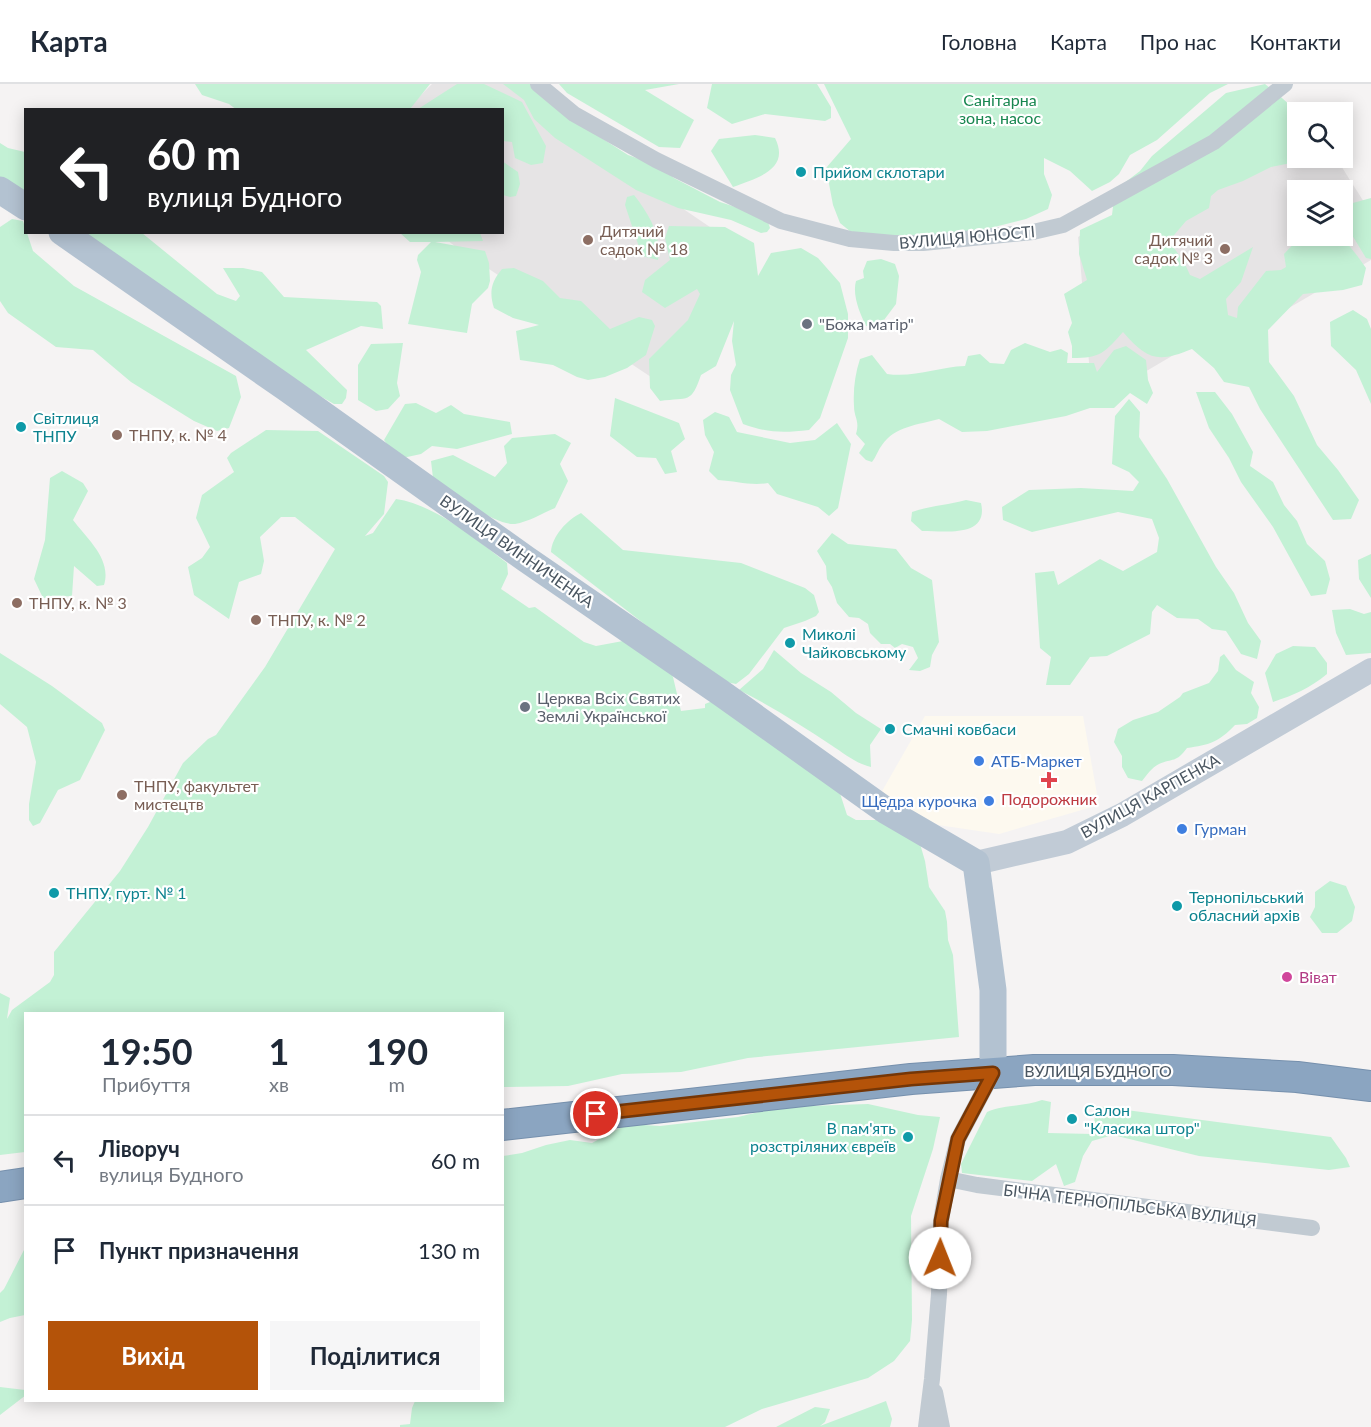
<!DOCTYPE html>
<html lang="uk">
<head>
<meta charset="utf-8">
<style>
	body { margin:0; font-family:Lato,sans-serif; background:#f6f6f7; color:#1f2937; height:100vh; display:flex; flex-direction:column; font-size:22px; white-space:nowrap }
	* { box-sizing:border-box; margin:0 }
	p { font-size:20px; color:#747a83 }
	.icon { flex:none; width:33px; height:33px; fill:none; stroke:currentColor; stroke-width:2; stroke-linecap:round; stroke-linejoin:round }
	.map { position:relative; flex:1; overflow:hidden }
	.side { position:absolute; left:24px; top:928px; width:480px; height:390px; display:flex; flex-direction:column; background:#fff; border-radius:0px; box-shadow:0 3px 15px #0003 }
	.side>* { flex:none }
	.hud { position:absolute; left:24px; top:24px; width:480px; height:126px; border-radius:0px; box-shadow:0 3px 15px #0003; background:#202124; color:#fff; overflow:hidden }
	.controls { position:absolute; left:1287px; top:18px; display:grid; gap:12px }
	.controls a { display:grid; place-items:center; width:66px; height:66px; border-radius:0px; background:#fff; box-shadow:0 3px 15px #0003; font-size:30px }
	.pin { position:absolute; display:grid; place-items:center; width:51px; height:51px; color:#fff; margin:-26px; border:3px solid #fff; border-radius:50%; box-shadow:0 2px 6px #0007 }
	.me { position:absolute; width:66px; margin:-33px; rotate:1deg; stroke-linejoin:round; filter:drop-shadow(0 0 4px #0008) }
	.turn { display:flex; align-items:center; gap:21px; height:126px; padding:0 24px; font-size:27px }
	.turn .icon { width:78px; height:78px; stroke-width:2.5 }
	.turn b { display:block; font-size:42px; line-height:51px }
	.eta { display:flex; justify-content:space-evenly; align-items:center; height:102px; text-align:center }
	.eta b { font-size:36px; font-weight:700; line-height:42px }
	.cta { display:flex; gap:12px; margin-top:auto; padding:12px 24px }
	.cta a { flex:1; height:69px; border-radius:0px; background:#b45309; color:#fff; font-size:24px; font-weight:700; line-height:69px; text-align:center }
	.cta a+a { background:#f6f6f7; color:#1f2937 }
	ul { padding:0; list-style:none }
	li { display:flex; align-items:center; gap:18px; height:90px; padding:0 24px; border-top:2px solid #e0e1e3 }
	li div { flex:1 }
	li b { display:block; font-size:22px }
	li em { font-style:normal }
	header { display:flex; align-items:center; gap:36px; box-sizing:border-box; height:84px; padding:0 30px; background:#fff; border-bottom:2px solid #e0e1e3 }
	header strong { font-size:28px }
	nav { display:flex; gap:33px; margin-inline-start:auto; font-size:21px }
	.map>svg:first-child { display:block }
	.commercial { fill:#fdf9ef }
	.education { fill:#e6e4e5; fill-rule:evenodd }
	.green { fill:#c3f1d5 }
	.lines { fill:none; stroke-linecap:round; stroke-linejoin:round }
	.highway-casing { stroke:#7690ad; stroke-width:32 }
	.street { stroke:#c1cad2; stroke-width:16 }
	.secondary { stroke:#c1cbd6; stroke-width:24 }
	.primary { stroke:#b3c2d1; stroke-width:27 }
	.highway { stroke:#8ba5c1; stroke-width:30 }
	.route-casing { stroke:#753606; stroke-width:15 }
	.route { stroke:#b45309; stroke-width:10 }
	.culture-dot { fill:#0f9aa8; stroke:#fff; stroke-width:2 }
	.education-dot { fill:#8d6e63; stroke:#fff; stroke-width:2 }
	.worship-dot { fill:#6b7280; stroke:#fff; stroke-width:2 }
	.shop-dot { fill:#3f7fe0; stroke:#fff; stroke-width:2 }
	.health-dot { fill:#e0444e; stroke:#fff; stroke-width:2 }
	.hotel-dot { fill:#d1479c; stroke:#fff; stroke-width:2 }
	.labels { text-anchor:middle; stroke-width:4.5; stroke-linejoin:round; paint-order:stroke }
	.park-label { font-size:16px; fill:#17864f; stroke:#fff }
	.culture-label { font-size:16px; fill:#0d838f; stroke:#fff; text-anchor:start }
	.education-label { font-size:16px; fill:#785e54; stroke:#fff; text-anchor:start }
	.street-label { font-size:16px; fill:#4a5661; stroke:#fff }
	.worship-label { font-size:16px; fill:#5b616d; stroke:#fff; text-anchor:start }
	.shop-label { font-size:16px; fill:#366cbe; stroke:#fff; text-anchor:start }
	.health-label { font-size:16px; fill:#be3a42; stroke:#fff }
	.hotel-label { font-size:16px; fill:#b23c85; stroke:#fff; text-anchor:start }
</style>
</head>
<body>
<header>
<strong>Карта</strong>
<nav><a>Головна</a><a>Карта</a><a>Про нас</a><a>Контакти</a></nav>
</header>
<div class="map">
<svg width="1371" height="1343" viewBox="0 0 1371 1343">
	<rect width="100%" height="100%" fill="#f5f3f3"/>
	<path class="commercial" d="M925,632h158l16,89 -100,29 -61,-9 -57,-32z"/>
	<path class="education" d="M432,0h85l93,75 141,96 -88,130 -207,-138 -18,-14 64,-1v-122h-96z
		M1302,20l6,8h-10v46h38l35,55v47l-168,98 -9,-15 -56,33 -47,9 -13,-148zM1298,106h44v46h-44z"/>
	<path class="green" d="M195,0h235l-20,25 -173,1 -8,-6 -27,-9z
		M457,0h27l38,18 24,44 -3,17 -12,2 -16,-7 -3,-16 -9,-1 -1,-31 -84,-1z
		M503,0h30l34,32 61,39 31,11 15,12 46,24 37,12 11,8 2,6 -3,4 -6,1 -30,-13 -53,-12 -42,-18 -81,-52 -21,-19 -10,-19z
		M559,0h120l-34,6 49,30 -14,28 -21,-1 -92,-54z
		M712,0h105l14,23v11l-6,3 -60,-7 -33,10 -25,-16z
		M824,0h404l-18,9 -53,47 -27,15 -11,19 -9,8 -18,9 -22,-20 -26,-13v16l8,21 -4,14 -22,10 -71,18h-98l-17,-14 -7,-18 -7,-37 25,-29z
		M1265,0c9,8 23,17 29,27 9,15 3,37 -3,52l-20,4 -28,14 -25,9 -7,6 -2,12 -23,13 -17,20 15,21 6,13 10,4 53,-32 -12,35 -15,17 2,16 9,3 1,-11 28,-36 15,-1 5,-3 -2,-13 17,-18c43,0 40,-3 65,32l-4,17 -19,5 -40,4 -35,36 1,32 25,34 23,49 21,25 21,30 -8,19 -18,1 -73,-111 -11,-22 -25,-5 -10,-14 -22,-19c-34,14 -45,11 -69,-17 -19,21 -22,26 -51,26v-12l-4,-14 4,-9 -8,-29 23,-14 -8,-26 1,-24 32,-15 3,-25 25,-19 12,-15 74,-63z
		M755,51l20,3c16,32 -19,40 -42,49l-22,-36 8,-12z
		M0,59l8,5 17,4v49l-25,-17z
		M502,77l16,11 2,12 -4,12 -6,1 -7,-2z
		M634,111c15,19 28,41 24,65l-16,-4 -17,-51 2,-8z
		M1371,114v61l-5,-1 -14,-23 -9,-4 -1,-25z
		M12,135l11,2 10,30 41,35 162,90 5,21 -12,31 -12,3 -23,-10 -63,-39 -38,-32 -37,-3 -48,-34 -8,-12v-74z
		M669,142l56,1 29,16 4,33 13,-23 30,-5 17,10 22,25 8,31v24l-28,80 -11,12c-26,3 -41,3 -66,-6l-13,-34 1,-15 5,-10 -4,-24 2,-20 -18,45 -15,9c-10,29 -12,22 -41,26l-10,-13 -1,-29 39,-39 12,-26 -3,-5 -32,19 -23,-16 3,-12 25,-20 -5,-22z
		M72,149h70l75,61 19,7 4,-5 -17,-28h20l19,4 22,25 93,5 4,4 2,23 -22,-3 -55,24 41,40 -1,8 -4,6h-8l-51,-29z
		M400,149h80l3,8 -48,1 50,9 4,12 1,18 -2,7 -16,16 -5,29 -59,-9 13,-52 -4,-12 1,-5 13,-13h-21z
		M881,175l14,5 4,12 -3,28 -15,20 -15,2c-6,-12 -14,-31 -10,-45l8,-3 -1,-7 4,-10z
		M514,184l29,13 17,17 21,3 29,28 29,-12 13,3 3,6 -9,29 -19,13 -22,9 -17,3 -11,-3 -24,-12 -33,-5 -4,-29 23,-6 -26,-7 -19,-10c-5,-16 -3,-26 8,-39z
		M1353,226l14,9 4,10v75l-15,-34 -25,-24 -1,-24z
		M403,259l-6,40 3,13 -12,13 -12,2 -18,-11v-35l13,-21z
		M1025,259l25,9 11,-3 7,4 -1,10h27l3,9 17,-22 12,-4 20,14 2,20 5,13 -6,11 -17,-11 -16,15h-24l-24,8 -79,15 -25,1 -23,-13c-21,6 -44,7 -57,26 -4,5 -6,12 -10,17l-6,-2 -7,-7 6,-9 -9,-10c4,-14 -2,-16 -2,-28 -1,-16 1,-32 6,-47l12,-4 15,19c27,4 51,-7 78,-8l3,-10 12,-2 10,9 14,1 7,-14z
		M1196,308h19l17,22 21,38 -3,14 23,16 11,23 13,16 10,23 18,17 5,18 -4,15 -15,2 -38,-69 -32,-45 -12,-24 -20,-30z
		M615,314l64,25 6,16 -14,12 6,21 -12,2 -9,-16 -19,-1 -27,-21z
		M1129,315l11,13 -1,25 28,42 49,88 18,26 14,30 13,18 -4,18 -16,-5 -15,-23 -14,-2 -14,-10 -21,-1 -20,-13 -5,7 -2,22 -43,22 -17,1 -20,28h-24l5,-28 -11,-9 -5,-75 19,-2 4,14 42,-26 23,12 34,-19 2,-14 -7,-19 -34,-7 -86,20 -29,-12 -1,-13 27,-17 52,-2 52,3 6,-9 -10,-10 -17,-8 3,-48z
		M416,319l20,10 15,-8 13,9 46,8 2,12 -55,15 -25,-3 -11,8 -23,5 -14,-19 21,-36z
		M715,328l14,5 8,15 53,11 25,-3 22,-17 14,21 -13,64 -9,8 -11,-9 -41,-13 -9,-11c-17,3 -32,-2 -50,-3l-9,-9 5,-19 -9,-17 -2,-15z
		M266,346l52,1 66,45 4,6 -4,32 -19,22 8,-3 23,-34c38,5 81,41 111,64l1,11 -7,15 28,19 6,-1 49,35 12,4 27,-5 43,24 7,12 8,34 24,-3v-4l10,-4 121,81 11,34 9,5h27l35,17 7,24 4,26 16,24 2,11 1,18 5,15 6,82 -211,21 -67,14 -59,2 -54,12 -65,1 -1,-73h-476l-1,138 -25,3v-162l10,5 -3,21 5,-9 38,-28 4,-7v-23l66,-81 28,-44 35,-64 25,-24 8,-4 49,-68 70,-118 -40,-32h-14l-21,20 4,24 -3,13 -22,8 -10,37 -35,-24 -6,-28 14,-9 8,-11 -14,-29 6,-23 32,-23 -7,-14 4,-5z
		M555,350l16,9 -11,21 8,17 -13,27c-12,5 -27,14 -40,16 -20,2 -66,-33 -82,-46l-2,-17 22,-6 42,22 12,-14 -3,-17 8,-8z
		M62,387l21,12 5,8 -15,29c14,19 39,39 31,65l-7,1 -23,-20 -2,30 -29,2 -9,-19 11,-39 5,-62z
		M966,416l15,3c8,35 -36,28 -59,28l-11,-10 1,-9c17,-6 36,-7 54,-12z
		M581,429l42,37 118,13 64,25 9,7 5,17 -3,4 -11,5 -21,7 -35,46 -13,10 -19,-4 -166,-128c1,-16 16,-32 30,-39z
		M832,449l16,11 48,5 15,19 21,12 7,62 -7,13 -2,12 -10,4 -11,-1 9,-12 -5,-11 -11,-3 -7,4 -5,-4h-9l-11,-11 -2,-9 -9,-6 -10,-1 -12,-14 -5,-16 -5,-8 -1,-13 -9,-15z
		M1371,470v44l-12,-19 -1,-19z
		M1350,525l14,5 7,-2v41l-25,2 -10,-22 -4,-23z
		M1293,562l22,1 12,16v11c-17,14 -33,21 -54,28l-8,-29 11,-19z
		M774,566l27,23 30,19 25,21 25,16 -11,16 1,22c-16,-4 -26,-13 -40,-22 -30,-20 -60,-39 -92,-55l24,-21z
		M0,569l52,33 50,37 3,7 -25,50 -22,10 -18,33 -7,3 -4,-6v-16l7,-42 -9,-35 -27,-23z
		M1224,570l12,16 18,12 -3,11 8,14 -2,11 -10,6 -12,1c-16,17 -26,20 -48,23 -11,15 -14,10 -28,16 -7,3 -13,12 -17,17l-14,-3 -6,-11v-11l-8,-14 4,-13 15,-9 25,-8 22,-15 3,-4 26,-10 9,-12 2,-14z
		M1330,797l16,5 9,21 -3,14 -15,12h-15l-12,-16 5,-10v-15z
		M1042,1016l9,2 -3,31 45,1 3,-28 235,31 15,21 4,9 -21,3 -130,-14 -86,-21 -21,6 -9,15 -8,26 -11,4 -8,-22 -24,17 -70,-8 -1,-9 26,-52c17,-8 37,-5 55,-12z
		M868,1020l50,11 22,2 -7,32 -22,67 1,104 -2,21 -16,20 -26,17 -106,31 -37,18h-325v-2l10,-1 2,-16 3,-7h87l1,-245 19,-3 24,-8 24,-5 22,3 35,-19 33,2 78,-9 41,-10z
		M25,1164v67l-15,3 -10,4v-29l4,-4z
		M0,1303l25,3 1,5 -26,20z
		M886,1317l6,18 -2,8h-114l39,-20 15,2 -5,13 -5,4z"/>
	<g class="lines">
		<defs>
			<path id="highway" d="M502,1041l409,-46 123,-9h139l124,7 74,9
				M0,1103l26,-4"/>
		</defs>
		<use href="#highway" class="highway-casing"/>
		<path class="street" d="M538,0l36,30 82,46 125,61 69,18 44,4h29l110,-11 30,-7 151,-83 71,-58
			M948,1095l29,6 335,43
			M935,1308l7,35
			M926,1343l6,-48 7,-85 2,-73 7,-42 10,-40 35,-66"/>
		<path class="secondary" d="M976,779l91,-21 55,-27 249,-145"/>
		<path class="primary" d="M0,106l26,17
			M62,148l224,156 240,171 195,134 164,117 91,53 17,127v83"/>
		<use href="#highway" class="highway"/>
	</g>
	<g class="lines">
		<defs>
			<path id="route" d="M596,1030l315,-35 82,-6 -35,66 -17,82 -1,37"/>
		</defs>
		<use href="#route" class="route-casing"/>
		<use href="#route" class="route"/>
	</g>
	<g class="culture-dot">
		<circle cx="801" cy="88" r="6"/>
		<circle cx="21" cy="343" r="6"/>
		<circle cx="790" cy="559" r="6"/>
		<circle cx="890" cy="645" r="6"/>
		<circle cx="54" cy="809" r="6"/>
		<circle cx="1177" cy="822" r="6"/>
		<circle cx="1072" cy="1035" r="6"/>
		<circle cx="908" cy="1053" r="6"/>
	</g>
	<g class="education-dot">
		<circle cx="588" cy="156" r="6"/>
		<circle cx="1225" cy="165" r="6"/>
		<circle cx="117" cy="351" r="6"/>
		<circle cx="17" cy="519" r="6"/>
		<circle cx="256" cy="536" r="6"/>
		<circle cx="122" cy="711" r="6"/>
	</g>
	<g class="worship-dot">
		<circle cx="807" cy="240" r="6"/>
		<circle cx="525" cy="623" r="6"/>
	</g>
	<g class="shop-dot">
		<circle cx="979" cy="677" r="6"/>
		<circle cx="989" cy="717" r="6"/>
		<circle cx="1182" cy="745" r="6"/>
	</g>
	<path class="health-dot" d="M1046 687h6v6h6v6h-6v6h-6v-6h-6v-6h6z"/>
	<circle class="hotel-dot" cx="1287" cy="893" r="6"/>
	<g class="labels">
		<g class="park-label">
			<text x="1000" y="22">Санітарна<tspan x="1000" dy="18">зона, насос</tspan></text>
		</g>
		<g class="culture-label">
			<text x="813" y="94">Прийом склотари</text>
			<text x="33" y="340">Світлиця<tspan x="33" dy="18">ТНПУ</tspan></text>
			<text x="802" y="556">Миколі<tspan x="802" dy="18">Чайковському</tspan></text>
			<text x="902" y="651">Смачні ковбаси</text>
			<text x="66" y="815">ТНПУ, гурт. № 1</text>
			<text x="1189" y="819">Тернопільський<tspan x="1189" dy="18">обласний архів</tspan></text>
			<text x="1084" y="1032">Салон<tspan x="1084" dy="18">"Класика штор"</tspan></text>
			<text x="896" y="1050" text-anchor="end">В пам'ять<tspan x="896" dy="18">розстріляних євреїв</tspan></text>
		</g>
		<g class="education-label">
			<text x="600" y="153">Дитячий<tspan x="600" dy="18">садок № 18</tspan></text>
			<text x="1213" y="162" text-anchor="end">Дитячий<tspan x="1213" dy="18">садок № 3</tspan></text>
			<text x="129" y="357">ТНПУ, к. № 4</text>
			<text x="29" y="525">ТНПУ, к. № 3</text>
			<text x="268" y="542">ТНПУ, к. № 2</text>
			<text x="134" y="708">ТНПУ, факультет<tspan x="134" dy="18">мистецтв</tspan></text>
		</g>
		<g class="street-label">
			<text transform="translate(967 153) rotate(-5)" y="6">ВУЛИЦЯ ЮНОСТІ</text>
			<text transform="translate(517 467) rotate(35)" y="6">ВУЛИЦЯ ВИННИЧЕНКА</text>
			<text transform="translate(1150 712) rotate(-29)" y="6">ВУЛИЦЯ КАРПЕНКА</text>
			<text x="1098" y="993">ВУЛИЦЯ БУДНОГО</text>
			<text transform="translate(1130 1121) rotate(7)" y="6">БІЧНА ТЕРНОПІЛЬСЬКА ВУЛИЦЯ</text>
		</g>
		<g class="worship-label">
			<text x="819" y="246">"Божа матір"</text>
			<text x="537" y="620">Церква Всіх Святих<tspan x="537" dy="18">Землі Української</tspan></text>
		</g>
		<g class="shop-label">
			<text x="991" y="683">АТБ-Маркет</text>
			<text x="977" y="723" text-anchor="end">Щедра курочка</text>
			<text x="1194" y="751">Гурман</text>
		</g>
		<g class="health-label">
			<text x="1049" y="721">Подорожник</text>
		</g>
		<g class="hotel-label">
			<text x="1299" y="899">Віват</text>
		</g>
	</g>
</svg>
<div class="controls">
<a><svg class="icon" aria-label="search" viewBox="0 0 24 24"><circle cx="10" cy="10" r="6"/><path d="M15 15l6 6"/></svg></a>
<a><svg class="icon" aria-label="layers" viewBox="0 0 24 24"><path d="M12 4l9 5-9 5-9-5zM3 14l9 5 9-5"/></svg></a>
</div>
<div class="pin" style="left:596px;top:1030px;background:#d93025"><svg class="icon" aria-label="arrive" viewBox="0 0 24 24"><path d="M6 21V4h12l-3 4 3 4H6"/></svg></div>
<svg class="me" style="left:940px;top:1174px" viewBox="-20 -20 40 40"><circle r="19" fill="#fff"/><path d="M0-13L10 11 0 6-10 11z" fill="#b45309"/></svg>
<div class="hud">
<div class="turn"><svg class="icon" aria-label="left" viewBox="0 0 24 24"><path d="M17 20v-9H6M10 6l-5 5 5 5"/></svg><div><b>60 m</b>вулиця Будного</div></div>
</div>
<section class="side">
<div class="eta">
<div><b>19:50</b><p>Прибуття</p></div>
<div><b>1</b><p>хв</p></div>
<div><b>190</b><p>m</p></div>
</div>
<ul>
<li><svg class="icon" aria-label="left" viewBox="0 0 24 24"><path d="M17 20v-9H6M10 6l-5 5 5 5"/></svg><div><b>Ліворуч</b><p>вулиця Будного</p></div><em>60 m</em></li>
<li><svg class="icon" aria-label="arrive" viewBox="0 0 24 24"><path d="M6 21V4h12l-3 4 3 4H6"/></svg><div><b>Пункт призначення</b></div><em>130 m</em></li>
</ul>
<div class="cta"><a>Вихід</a><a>Поділитися</a></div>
</section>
</div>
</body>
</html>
